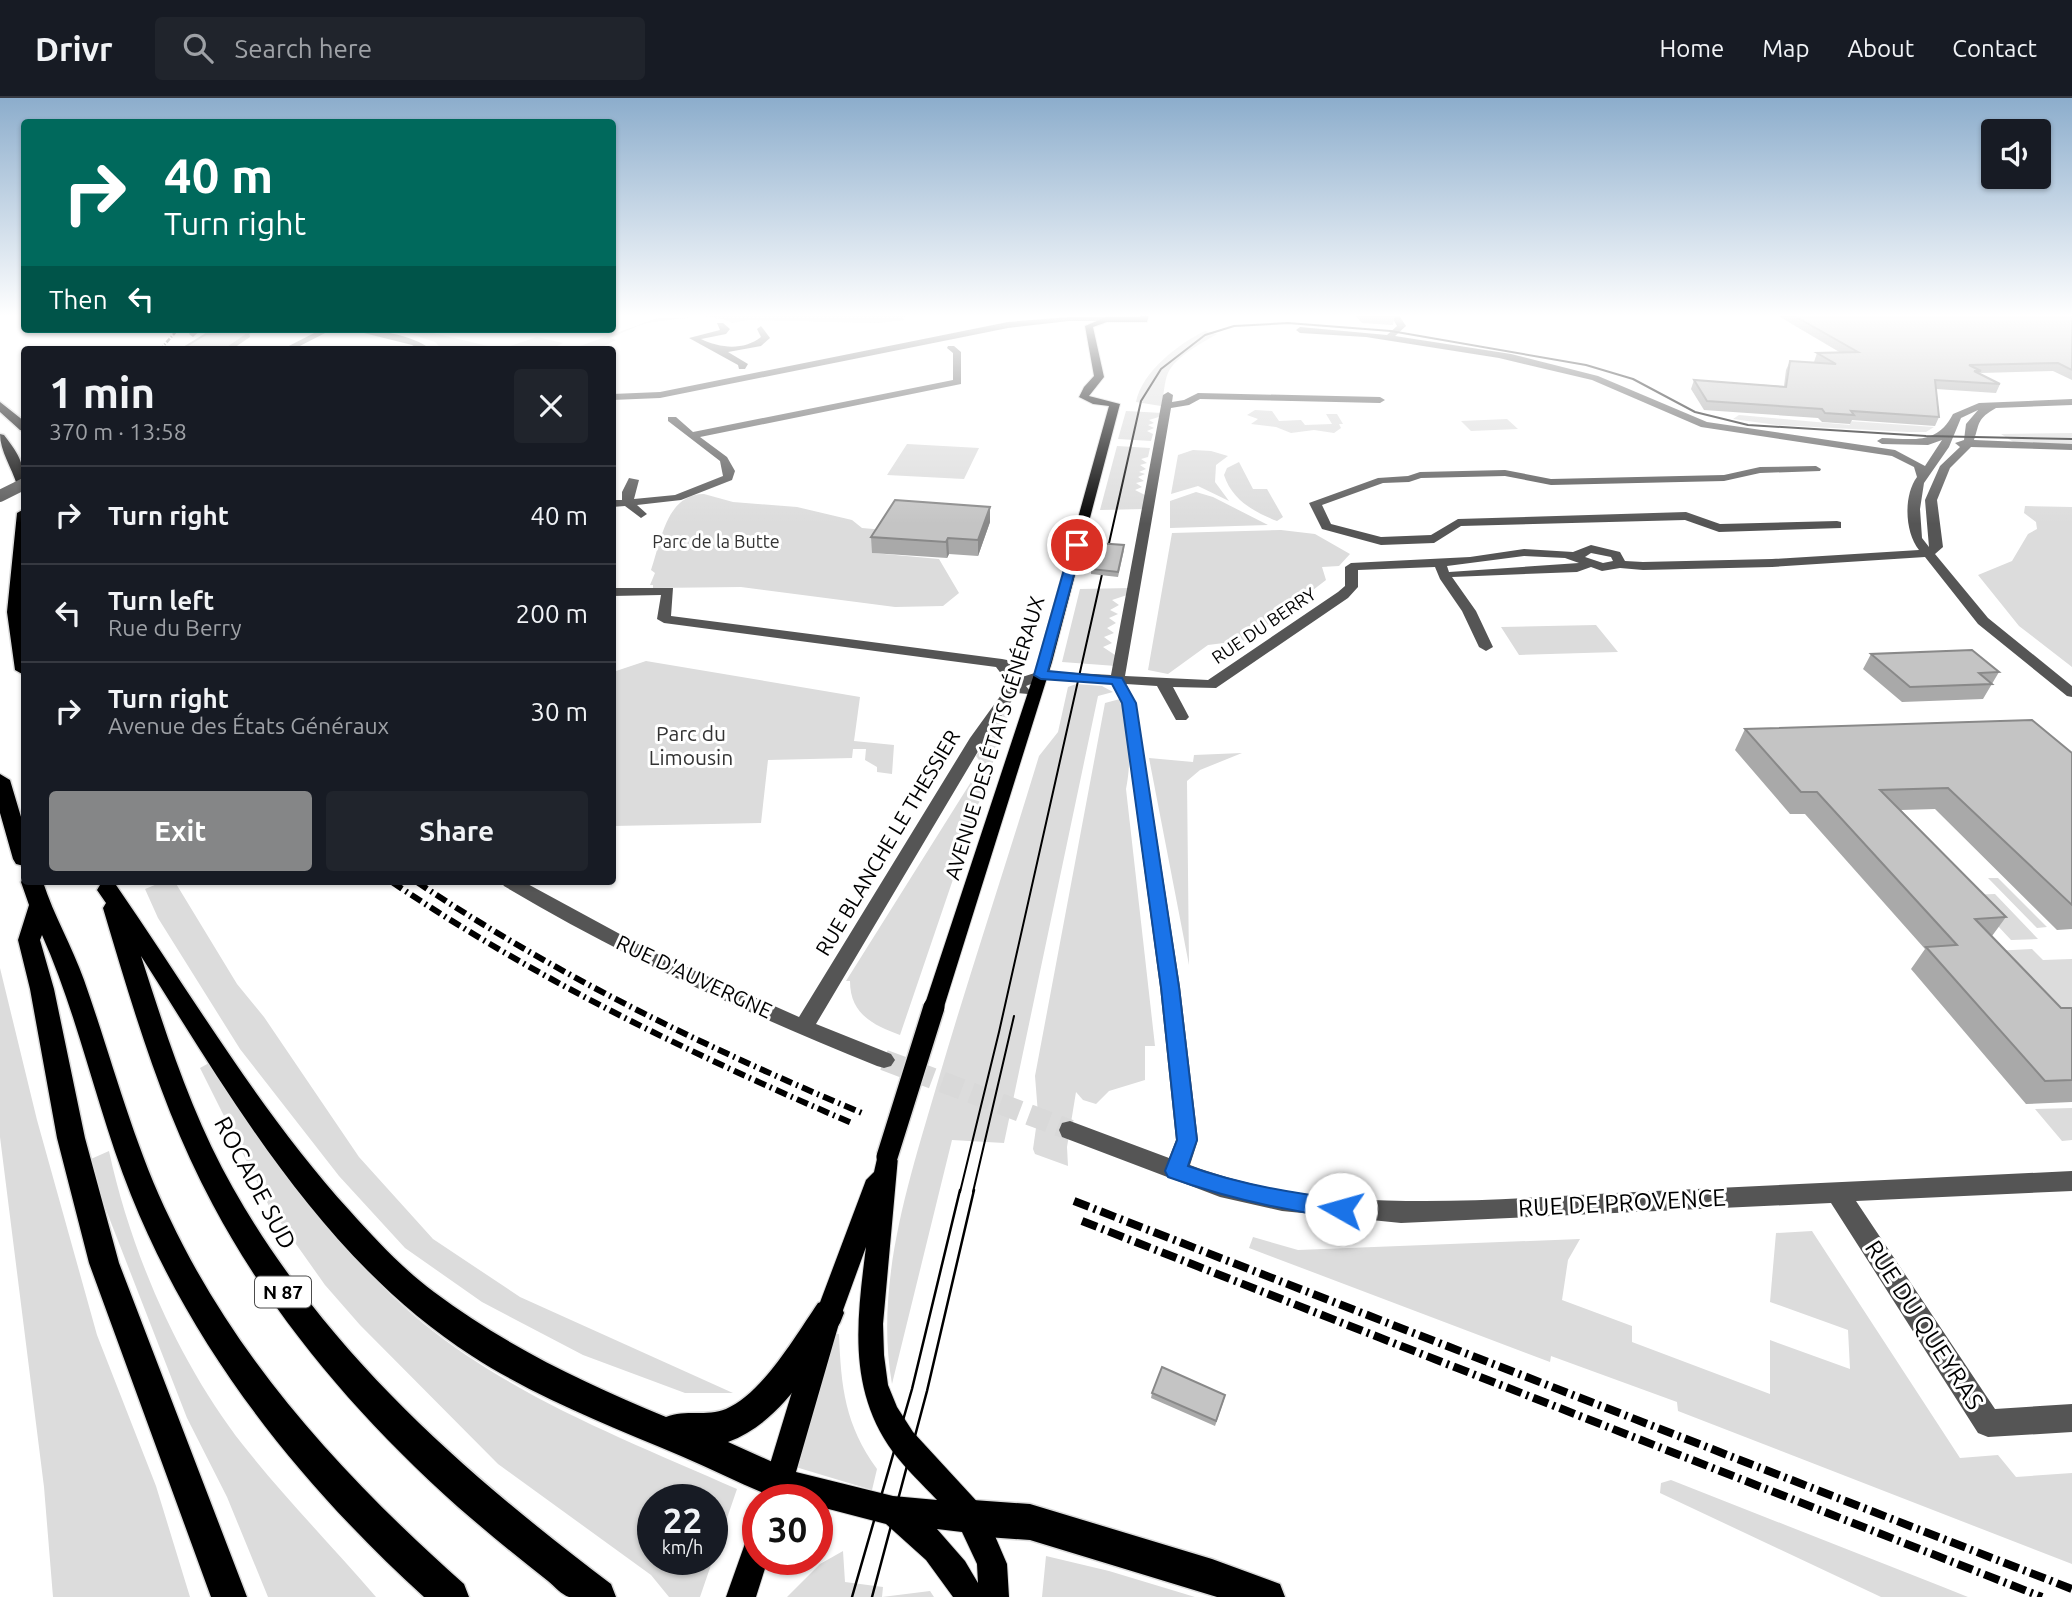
<!DOCTYPE html>
<html lang="en">
<head>
<meta charset="utf-8">
<style>
	body { margin:0; font-family:Ubuntu,sans-serif; background:#20242c; color:#f1f3f6; height:100vh; display:flex; flex-direction:column; font-size:26px; white-space:nowrap }
	* { box-sizing:border-box; margin:0 }
	p { font-size:23px; color:#9ea1a6 }
	.icon { flex:none; width:38px; height:38px; fill:none; stroke:currentColor; stroke-width:2; stroke-linecap:round; stroke-linejoin:round }
	.map { position:relative; flex:1; overflow:hidden }
	.drawer { position:absolute; left:21px; top:248px; width:595px; height:539px; display:flex; flex-direction:column; background:#171b24; border-radius:7px; box-shadow:0 2px 5px #0004 }
	.drawer>* { flex:none }
	.hud { position:absolute; left:21px; top:21px; width:595px; height:214px; border-radius:7px; box-shadow:0 2px 5px #0004; background:#00695c; color:#fff; overflow:hidden }
	.fabs { position:absolute; left:1981px; top:21px; display:grid; gap:14px }
	.fabs a { display:grid; place-items:center; width:70px; height:70px; border-radius:7px; background:#171b24; box-shadow:0 2px 5px #0004; font-size:35px }
	.speed { position:absolute; left:637px; top:1386px; display:flex; gap:14px; font-size:35px; font-weight:700; text-align:center }
	.speed>* { display:grid; place-content:center; width:91px; height:91px; border-radius:50%; background:#171b24; box-shadow:0 2px 5px #0004; line-height:1 }
	.speed small { font-size:18px; font-weight:400 }
	.speed .limit { border:10px solid #d22; background:#fff; color:#111 }
	.pin { position:absolute; display:grid; place-items:center; width:60px; height:60px; color:#fff; margin:-30px; border:4px solid #fff; border-radius:50%; box-shadow:0 2px 7px #0007 }
	.me { position:absolute; width:77px; margin:-38px; rotate:277deg; stroke-linejoin:round; filter:drop-shadow(0 0 5px #0008) }
	.turn { display:flex; align-items:center; gap:24px; height:147px; padding:0 28px; font-size:32px }
	.turn .icon { width:91px; height:91px; stroke-width:2.5 }
	.turn b { display:block; font-size:49px; line-height:60px }
	.then { display:flex; align-items:center; height:66px; padding:0 28px; background:#0003; gap:14px; font-size:26px }
	.round { display:grid; place-items:center; flex:none; width:74px; height:74px; border-radius:7px; background:#20242c }
	.summary { display:flex; align-items:center; justify-content:space-between; height:119px; padding:0 28px }
	h1 { font-size:42px; font-weight:700; line-height:52px }
	.action { display:flex; gap:14px; margin-top:auto; padding:14px 28px }
	.action a { flex:1; height:80px; border-radius:7px; background:#858687; color:#fff; font-size:28px; font-weight:700; line-height:80px; text-align:center }
	.action a+a { background:#20242c; color:#f1f3f6 }
	ul { padding:0; list-style:none }
	li { display:flex; align-items:center; gap:21px; height:98px; padding:0 28px; border-top:2px solid #363941 }
	li div { flex:1 }
	li b { display:block; font-size:26px }
	li em { font-style:normal }
	header { display:flex; align-items:center; gap:42px; box-sizing:border-box; height:98px; padding:0 35px; background:#171b24; border-bottom:2px solid #363941 }
	header strong { font-size:33px }
	nav { display:flex; gap:38px; margin-inline-start:auto; font-size:24px }
	.search { width:490px; height:63px; background:#20242c; display:flex; align-items:center; gap:18px; box-sizing:border-box; padding:0 24px; border-radius:7px; color:#9ea1a6; font-size:26px }
	.map>svg:first-child { display:block }
	.green { fill:#dcdcdc; fill-rule:evenodd }
	.lines { fill:none; stroke-linecap:round; stroke-linejoin:round }
	.minor-tunnel { stroke:#d9d9d9; stroke-width:21; stroke-dasharray:21 10; stroke-linecap:butt }
	.major-casing { stroke:#dbdbdb; stroke-width:2 }
	.highway-casing { stroke:#dbdbdb; stroke-width:3 }
	.minor { fill:#555; fill-rule:evenodd }
	.major { fill:#000; fill-rule:evenodd }
	.highway { fill:#000; fill-rule:evenodd }
	.tram-far1 { stroke:#000; stroke-width:2 }
	.tram { stroke:#000; stroke-width:2.5 }
	.rail-far2 { stroke:#000; stroke-width:2.5; stroke-dasharray:5 2 1 2; stroke-linecap:butt }
	.rail-far1 { stroke:#000; stroke-width:6; stroke-dasharray:12 4.5 2 4.5; stroke-linecap:butt }
	.rail { stroke:#000; stroke-width:8; stroke-dasharray:16 5 2.5 5; stroke-linecap:butt }
	.major-bridge-casing { stroke:#dbdbdb; stroke-width:24; stroke-linecap:butt }
	.minor-bridge { stroke:#555; stroke-width:12 }
	.major-bridge { stroke:#000; stroke-width:21 }
	.wall { fill:#a9a9a9 }
	.shaded-wall { fill:#898989 }
	.building { fill:#c4c4c4; stroke:#898989; stroke-width:2 }
	.route { fill:#1a73e8; stroke:#114b97; stroke-width:2 }
	.labels { text-anchor:middle; stroke-width:6; stroke-linejoin:round; paint-order:stroke }
	.far-park-label { font-size:18px; fill:#333; stroke:#fff }
	.far-street-label { font-size:18px; fill:#000; stroke:#fff }
	.shield { fill:#fff; stroke:#4c4c4c; stroke-width:2 }
	.shield-label { font-size:19px; font-weight:bold; fill:#000 }
	.park-label { font-size:21px; fill:#333; stroke:#fff }
	.street-label { font-size:21px; fill:#000; stroke:#fff }
	.near-street-label { font-size:24px; fill:#000; stroke:#fff }
</style>
</head>
<body>
<header>
<strong>Drivr</strong>
<div class="search"><svg class="icon" aria-label="search" viewBox="0 0 24 24"><circle cx="10" cy="10" r="6"/><path d="M15 15l6 6"/></svg>Search here</div>
<nav><a>Home</a><a>Map</a><a>About</a><a>Contact</a></nav>
</header>
<div class="map">
<svg width="2072" height="1499" viewBox="0 0 2072 1499">
	<rect width="100%" height="100%" fill="#fff"/>
	<path class="green" d="M775,216h145l-18,3 3,3 -28,3 -129,-3 -16,3c-17,-11 -60,-3 -80,-1 -13,2 -29,11 -42,16l6,2 -16,8 -31,2 89,-32z
		M420,232l81,19 36,-12 26,6 -14,7h-106l-8,-8 -27,-9z
		M1205,233l12,3c-15,9 -41,22 -49,39 -4,9 -4,23 -7,33l-25,-4c6,-30 42,-58 69,-71z
		M1255,312l17,1 7,10 22,-1 4,5 27,-1 -6,-10h11l6,10h-4l2,4 -7,5 -20,-3 -23,3 -15,-6 -25,-3 7,-5 -11,-4z
		M1126,313l36,2v3l-13,4 5,3 -6,2 6,3 -7,3 6,3 -2,7 -33,-2z
		M1739,317l111,10 -2,-4 86,6 -8,5h-18l-131,-7 -44,-6z
		M1507,321l11,10 -47,2 -10,-10z
		M2072,335v12l-57,-2 -14,-9z
		M907,346l72,4 -15,31 -77,-4z
		M1117,348l33,2 -2,9 -7,2 6,4 -7,2 6,4 -7,3 6,2 -7,3 6,4 -8,2 6,4 -7,3 12,6 -2,13 -45,1z
		M1193,352l18,1 17,5 -12,9 -1,17 14,19 -31,-15 -27,8 7,-39z
		M1239,364l14,27h14l16,28 -6,4c-23,-9 -45,-21 -53,-46l3,-7z
		M1196,394l17,5 55,28 -98,3v-27z
		M704,396l29,8 64,5 55,13 10,8 23,2 -12,23 66,6 20,34 -16,13 -48,1 -154,-20 -88,1v-3h-3l5,-12 -4,-3c10,-28 15,-76 53,-76z
		M2025,408l47,1v160l-53,-41 -41,-51 34,-14 16,-27 9,-5 -1,-7 -12,-9z
		M1281,432l34,4 35,20 -11,12 -17,1 4,13 -78,60 -40,5 -40,29 -20,-4 24,-137z
		M1131,490l-1,6 -18,6 7,5 -9,5 8,4 -9,4 7,5 -9,5 7,5 -10,4 8,6 -9,4 15,10 -2,9 -54,-4 18,-73z
		M1596,527l22,27 -99,3 -18,-28z
		M646,563l214,36 -6,44 40,4 -2,29 -15,-2v-5l-12,-7 1,-11h-13l-1,9 -84,2 -7,63 -148,3v-154z
		M1076,586l26,2 11,6 -15,4 -94,447 -52,-3 -60,244c-18,-101 18,-207 46,-303 32,-109 68,-216 101,-325l19,-24 10,-45z
		M1120,601c12,22 11,66 6,90l29,257h-10v34l-36,11 -13,13 -13,-4 -7,-8 -9,55 1,19 -33,-12 -2,-5 5,-35 -3,-38 70,-373z
		M1004,613l6,1 -110,323c-27,-10 -50,-21 -50,-54h-4l125,-199 11,-18 -6,-8z
		M1242,655l-42,17 -13,11 2,184 -40,-207 44,4 1,-7z
		M1988,780h10l49,49 -10,1z
		M162,784h13l62,102 27,33 95,140 74,82 87,58 213,96h-48l-102,-38 -101,-53 -77,-54 -66,-72 -99,-127 -82,-131 -13,-29z
		M1995,796l43,45 -27,1 -42,-45z
		M2032,851l11,11 29,-1v55h-20l-59,-63z
		M0,870l37,152 60,215 59,151 34,111h-137l-9,-110 -44,-350z
		M209,965c61,92 129,191 215,261 93,75 205,117 313,165l-37,108h-31l-18,-22 -153,-111 -138,-139 -35,-40 -56,-79 -69,-138zM653,1402h59v59h-59z
		M2072,1010v32l-10,1 -27,-32z
		M109,1053c22,102 70,212 134,294 42,53 89,101 133,152h-108l-41,-100 -40,-79 -91,-234 -5,-25z
		M1812,1133l148,227 38,-3 18,22 56,-4v91l-394,-153 -1,-9 -126,-46 -1,6 -301,-114 4,-11 45,13 282,-11 -12,21 -6,40 70,26v16l138,52v-54l80,29 -2,-39 -78,-28 6,-69z
		M833,1235l6,1c2,53 6,91 38,135l-5,21 -83,-25z
		M1671,1382l272,107 25,10h-87l-221,-104 1,-10z
		M843,1453l2,31 38,5 -1,10 48,-6 4,6h-147l33,-33z
		M1046,1458l63,15 86,26h-153z"/>
	<g class="lines">
		<path class="minor-tunnel" d="M884,962l186,70"/>
		<defs>
			<path id="major" d="M1141,216h8l-2,8h-40l-14,5 11,50 -15,19 31,8 -68,258 -108,345 -3,5 -7,3 -7,-3 -3,-5 114,-345 71,-256 -16,-2 -14,-7 5,-10 10,-11 -9,-50 21,-9h34z
				M887,1049l8,3 3,7 -15,167 1,31 4,30 9,22 16,25 70,76 24,56 2,33h-56l-27,-37 -40,-36 -69,-18v-6h-58l57,-187 50,-133 8,-8 5,-22zM866,1149c-9,72 -19,142 27,205 13,17 29,32 44,48l-44,-4 -97,-24 46,-159zM937,1431l25,3 15,32 1,19 -13,-22z
				M758,1432v29h10l-12,38h-30l22,-62z"/>
			<path id="highway" d="M0,304l24,19v10l-4,-1 -20,-18z
				M0,336l4,1c16,21 20,27 20,54l-7,-4c-5,-17 -17,-34 -17,-51z
				M24,411v166l-9,-5 -8,-58 10,-99z
				M0,676l10,6 14,47v39l-8,-2 -3,-5 -13,-46z
				M24,779v5h19c11,34 29,64 41,98 28,79 49,163 86,239 68,144 176,260 294,365l5,13h-45c-124,-113 -230,-245 -293,-402 -34,-85 -52,-177 -89,-260l-2,5 14,49 31,149 34,125 128,334h-36l-122,-334 -32,-125 -27,-149 -12,-49 11,-35 -8,-23z
				M108,785l8,2c76,110 144,227 234,326 26,29 53,58 84,81 72,54 150,91 232,125 19,-8 41,0 60,-8 36,-15 70,-74 92,-106l11,-4 11,4 4,10 -4,10c-30,46 -59,99 -112,119l62,28 5,12 -5,12 -12,5c-33,-13 -64,-29 -97,-43 -71,-30 -144,-58 -209,-100 -149,-96 -239,-255 -331,-400 25,78 51,160 92,232 92,163 230,284 378,396l5,13c-13,0 -34,0 -47,0 -7,-2 -15,-11 -21,-16 -31,-24 -61,-49 -90,-74 -98,-88 -183,-186 -245,-302 -50,-93 -80,-196 -110,-297l3,-5 -9,-13 3,-5z
				M973,1402l57,4 182,55 68,25 5,13h-68l-187,-57 -57,-4 -12,-6 -6,-12 6,-12z"/>
		</defs>
		<use href="#major" class="major-casing"/>
		<use href="#highway" class="highway-casing"/>
		<path class="minor" d="M1390,216h8l8,12 -11,10 116,18 87,22 109,46 188,28 30,16 17,-26 -14,5 -46,-1 -5,-3 5,-3c32,1 55,7 71,-24l26,-11 93,-4v6l-76,3c-19,11 -16,14 -22,32l98,4v6l-101,-3 -21,21 -13,32 6,47 -8,7 53,64 84,68v11l-5,-1 -89,-72 -53,-67 -153,10 -129,3 -23,-2 -18,3 -11,-4 -14,5 -125,5 24,34 17,36 -7,4 -7,-4 -17,-36 -22,-32 -5,-12 -77,3v17l-10,11 -132,90 -43,-1 16,30 -3,3h-10l-19,-34 -31,-2 10,19 44,284 18,153 -8,25c141,53 297,34 444,27 146,-7 292,-14 438,-21v20l-216,10 139,208 77,-5v28l-84,5 -10,-4 -147,-230 -430,20 -119,-12 -62,-14 -158,-60 -3,-7 3,-7 8,-2 99,37 7,-18 -16,-153 -38,-284 -11,-20 -68,-4 -17,7 4,5 -2,3 -11,-1 -31,45 -170,286 75,30 4,6 -4,6 -7,2 -7,-2c-128,-52 -254,-109 -373,-180l-3,-4h23l129,70 146,65 171,-279 39,-54 -13,-17 -332,-44 -7,-4 4,-24 -49,1v-8h61l-2,28 331,43 5,1 12,18 22,-7 70,4 52,-280 5,-3 5,3 -1,7 12,-2 14,-7 182,4 5,3 -5,3 -180,-4 -11,6 -18,3 -46,268 83,4 130,-88 7,-6v-19l6,-4 119,-6 54,-8 49,3 18,-7 29,7 5,9 18,1 129,-3 147,-9c-14,-17 -16,-54 -2,-73l-3,-10 -22,-11 -191,-29 -109,-47 -93,-22 -133,-21 -66,-4 -4,-3 4,-3 87,8 10,-9zM1978,312l-12,14 -2,16 -9,3 5,4 -20,19 -15,34 4,47 -7,-9 -2,-29 4,-26 25,-36 12,-29zM1591,455l20,4 2,4 -10,2 -18,-6zM1524,458l41,2 14,5 -130,9 -2,-6z
			M1069,219h37l4,2 -4,2h-37l-61,7 -348,70 -48,2v-6l48,-2 348,-70z
			M717,225h6l7,6 -4,5 -25,5c19,9 42,12 60,-2l-4,-8 4,-3 9,12 -9,8 -33,6 20,12 -3,5h-6l-1,-4 -49,-27 31,-8z
			M193,231h9l-9,8 -4,-3z
			M322,231h11l-41,21h-11z
			M348,231c25,0 64,5 84,21h-11l-9,-5z
			M948,248h6l7,6v32l-261,53 27,20 8,14 -3,9 -51,20 -44,5 10,9 -6,4 -16,-12 -13,1v-7h10v-8l7,-14 10,2 -5,19 41,-4 48,-19 -3,-15 -52,-40v-4h8l17,15 260,-52v-27l-6,-5z
			M1816,368l5,3 -1,2 -60,2 -36,8 -173,4 -46,-9 -84,2 -12,4 -26,1 -61,22 9,19 50,13 50,-2 27,-16 228,-7 34,12 117,-3 4,1v6l-122,4 -34,-12 -224,6 -27,17 -53,2 -59,-16 -13,-26 69,-25 30,-2 12,-4 85,-2 46,9 173,-4 36,-8z"/>
		<use href="#major" class="major"/>
		<use href="#highway" class="highway"/>
		<path class="tram-far1" d="M960,1094l39,-160 142,-631 20,-32 44,-34 29,-9 54,-3 103,8 195,34 47,14 62,33 53,13 178,11 146,3
			M973,1094l41,-176"/>
		<path class="tram" d="M852,1499l60,-208 48,-199
			M872,1499l55,-206 47,-201"/>
		<path class="rail-far2" d="M160,252l18,-21"/>
		<path class="rail-far1" d="M392,784c145,98 301,173 462,242
			M417,784c140,94 290,166 445,231"/>
		<path class="rail" d="M1074,1103l998,388
			M1082,1123l960,376"/>
		<defs>
			<path id="major-bridge" d="M887,1059l47,-150"/>
		</defs>
		<use href="#major-bridge" class="major-bridge-casing"/>
		<path class="minor-bridge" d="M0,398l24,-12"/>
		<use href="#major-bridge" class="major-bridge"/>
	</g>
	<path class="wall" d="M1354,216h41l-2,11 -31,-2z
		M1775,216h297v66l-19,-9 -73,2v1l20,10 -4,9 -60,-4 3,28 -4,9 -83,-6 -2,4 -28,-2 -4,-4 -114,-8 -13,-21 3,-9 90,6 2,-16 4,-9 26,2 -2,-1 3,-9h24z
		M990,409v15l-12,34 -29,-2 -2,4 -75,-5 -1,-16z
		M1124,452l-6,27 -27,-3v-5z
		M1871,556l128,18 -16,27 -81,3 -39,-33z
		M1745,631l327,24v176l-15,1 -122,-121 -34,1 105,107 -14,19 69,72h11v94l-46,2 -115,-135 14,-20 -120,-135h-15l-55,-64z
		M1152,1295l72,7 -9,26 -64,-28z"/>
	<path class="shaded-wall" d="M249,235l1,4 -19,13h-7z
		M990,409v15l-12,34v-16z
		M948,440l1,16 -2,4 -1,-16z"/>
	<path class="building" d="M1791,216h281v56l-14,-7 -89,2 12,6h-7l26,13 -65,-4 4,37 -88,-6 3,4 -29,-2 -3,-4 -115,-8 -13,-21 92,7 4,-26 46,3 -19,-11 41,-1z
		M249,235l-25,17h-44l26,-16z
		M895,402l95,7 -12,33 -30,-2 -2,4 -75,-5z
		M1097,445l27,2 -6,27 -27,-3z
		M1972,552l27,22 -20,1 13,11 -82,3 -39,-33z
		M2032,622l40,33v152l-124,-117 -68,2 126,127 -31,2 86,89h11v72l-27,1 -119,-134 31,-2 -140,-153h-16l-56,-63z
		M1162,1269l63,28 -9,26 -64,-28z"/>
	<linearGradient id="sky" x2="0" y2="1"><stop stop-color="#8cadcc"/><stop offset="0.51" stop-color="#fff"/><stop offset="1" stop-color="#fff" stop-opacity="0"/></linearGradient>
	<rect width="2072" height="426" fill="url(#sky)"/>
	<path class="route" d="M1077,444l5,3 -34,126 74,7 14,25 43,284 18,153 -9,26c50,18 101,27 153,33l8,3 3,7 -3,7 -8,2c-60,-8 -115,-20 -173,-41l-3,-6 12,-31 -16,-153 -39,-284 -10,-19 -71,-5 -7,-4 37,-130z"/>
	<g class="labels">
		<g class="far-park-label">
			<text x="716" y="450">Parc de la Butte</text>
		</g>
		<g class="far-street-label">
			<text transform="translate(1264 528) rotate(-34)" y="6">RUE DU BERRY</text>
		</g>
		<rect class="shield" x="255" y="1178.5" width="56" height="31" rx="5"/>
		<g class="shield-label">
			<text x="283" y="1201">N 87</text>
		</g>
		<g class="park-label">
			<text x="691" y="643">Parc du<tspan x="691" dy="24">Limousin</tspan></text>
		</g>
		<g class="street-label">
			<text transform="translate(995 640) rotate(-73)" y="7">AVENUE DES ÉTATS GÉNÉRAUX</text>
			<text transform="translate(888 745) rotate(-59)" y="7">RUE BLANCHE LE THESSIER</text>
			<text transform="translate(694 879) rotate(25)" y="7">RUE D'AUVERGNE</text>
		</g>
		<g class="near-street-label">
			<text transform="translate(255 1085) rotate(62)" y="8">ROCADE SUD</text>
			<text transform="translate(1622 1105) rotate(-3)" y="8">RUE DE PROVENCE</text>
			<text transform="translate(1924 1227) rotate(57)" y="8">RUE DU QUEYRAS</text>
		</g>
	</g>
</svg>
<div class="fabs">
<a><svg class="icon" aria-label="sound" viewBox="0 0 24 24"><path d="M4 9h4l5-4v14l-5-4H4zM17 9q2 3 0 6"/></svg></a>
</div>
<div class="speed"><div>22<small>km/h</small></div><div class="limit">30</div></div>
<div class="pin" style="left:1077px;top:447px;background:#d93025"><svg class="icon" aria-label="arrive" viewBox="0 0 24 24"><path d="M6 21V4h12l-3 4 3 4H6"/></svg></div>
<svg class="me" style="left:1341px;top:1111px" viewBox="-20 -20 40 40"><circle r="19" fill="#fff"/><path d="M0-13L10 11 0 6-10 11z" fill="#1a73e8"/></svg>
<div class="hud">
<div class="turn"><svg class="icon" aria-label="right" viewBox="0 0 24 24"><path d="M7 20v-9h11M14 6l5 5-5 5"/></svg><div><b>40 m</b>Turn right</div></div>
<div class="then">Then<svg class="icon" aria-label="left" viewBox="0 0 24 24"><path d="M17 20v-9H6M10 6l-5 5 5 5"/></svg></div>
</div>
<section class="drawer">
<div class="summary"><div><h1>1 min</h1><p>370 m · 13:58</p></div><a class="round"><svg class="icon" aria-label="close" viewBox="0 0 24 24"><path d="M6 6l12 12M18 6L6 18"/></svg></a></div>
<ul>
<li><svg class="icon" aria-label="right" viewBox="0 0 24 24"><path d="M7 20v-9h11M14 6l5 5-5 5"/></svg><div><b>Turn right</b></div><em>40 m</em></li>
<li><svg class="icon" aria-label="left" viewBox="0 0 24 24"><path d="M17 20v-9H6M10 6l-5 5 5 5"/></svg><div><b>Turn left</b><p>Rue du Berry</p></div><em>200 m</em></li>
<li><svg class="icon" aria-label="right" viewBox="0 0 24 24"><path d="M7 20v-9h11M14 6l5 5-5 5"/></svg><div><b>Turn right</b><p>Avenue des États Généraux</p></div><em>30 m</em></li>
</ul>
<div class="action"><a>Exit</a><a>Share</a></div>
</section>
</div>
</body>
</html>
